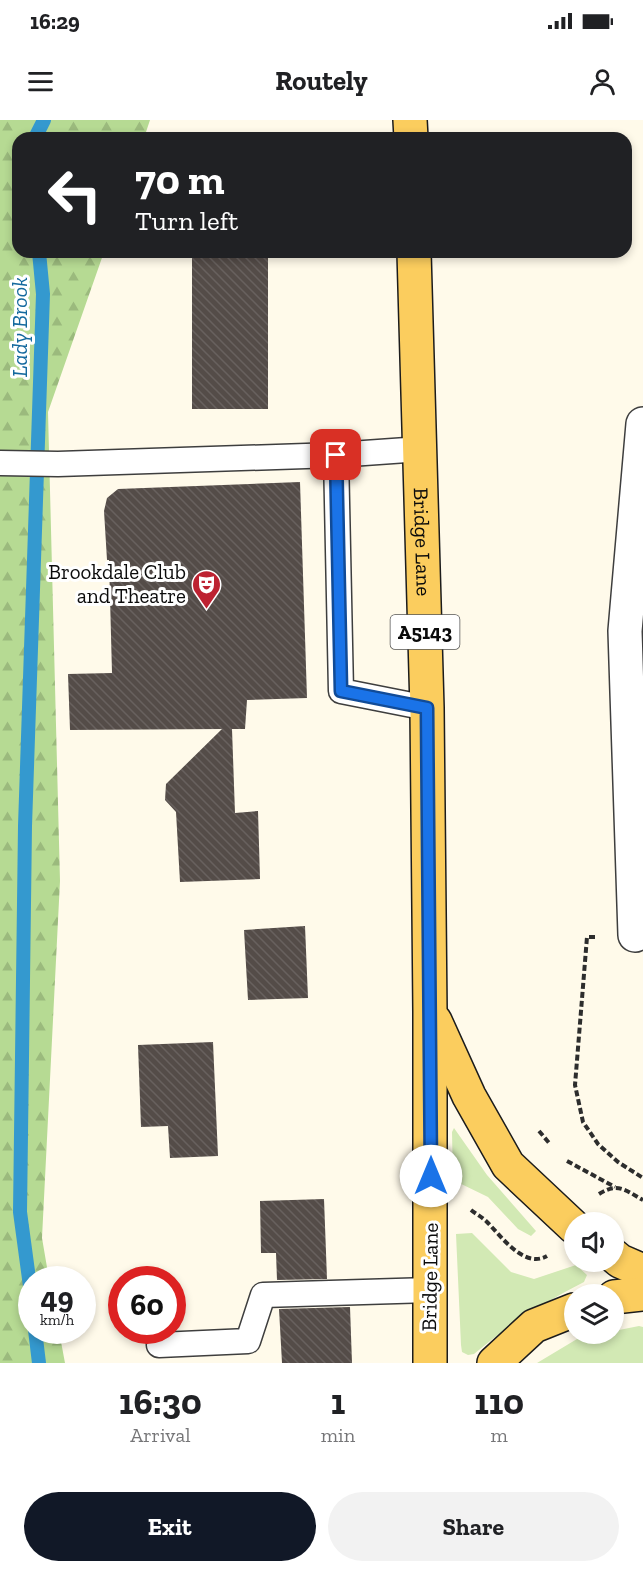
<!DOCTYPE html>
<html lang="en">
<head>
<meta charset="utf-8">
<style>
	body { margin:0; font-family:"Zilla Slab",serif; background:#f2f2f2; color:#202124; height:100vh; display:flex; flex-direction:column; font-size:22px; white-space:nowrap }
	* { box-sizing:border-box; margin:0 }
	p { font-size:20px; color:#757577 }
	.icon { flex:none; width:33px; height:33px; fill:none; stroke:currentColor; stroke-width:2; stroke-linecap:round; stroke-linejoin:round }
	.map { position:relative; height:1243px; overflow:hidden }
	.side { display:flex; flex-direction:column; background:#fff; flex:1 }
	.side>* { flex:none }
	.guide { position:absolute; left:12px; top:12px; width:620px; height:126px; border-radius:18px; box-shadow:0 3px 9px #0003; background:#202124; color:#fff; overflow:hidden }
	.tools { position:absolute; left:564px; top:1092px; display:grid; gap:12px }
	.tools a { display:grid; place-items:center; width:60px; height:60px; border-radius:50%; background:#fff; box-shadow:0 3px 9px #0003; font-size:30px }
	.speed { position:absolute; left:18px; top:1146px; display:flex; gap:12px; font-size:30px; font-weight:700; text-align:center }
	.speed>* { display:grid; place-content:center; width:78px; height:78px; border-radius:50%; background:#fff; box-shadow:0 3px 9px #0003; line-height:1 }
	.speed small { font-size:15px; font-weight:400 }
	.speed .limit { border:9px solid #d22; background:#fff; color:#111 }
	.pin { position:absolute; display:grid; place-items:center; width:51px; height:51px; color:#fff; margin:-26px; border-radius:12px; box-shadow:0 3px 9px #0006 }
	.me { position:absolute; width:66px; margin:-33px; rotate:0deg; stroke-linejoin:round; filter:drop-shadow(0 0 4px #0008) }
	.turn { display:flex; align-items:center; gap:21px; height:126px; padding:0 24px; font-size:27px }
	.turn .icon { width:78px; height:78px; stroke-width:2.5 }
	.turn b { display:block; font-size:42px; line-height:51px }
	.eta { display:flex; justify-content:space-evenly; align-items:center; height:102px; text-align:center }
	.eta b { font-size:36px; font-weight:700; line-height:42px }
	.cta { display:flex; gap:12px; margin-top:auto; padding:12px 24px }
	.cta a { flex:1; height:69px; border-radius:36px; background:#111827; color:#fff; font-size:24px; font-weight:700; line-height:69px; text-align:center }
	.cta a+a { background:#f2f2f2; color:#202124 }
	.status { display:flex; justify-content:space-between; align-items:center; height:42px; padding:0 30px; background:#fff; direction:ltr }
	.status svg { height:16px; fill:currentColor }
	header { display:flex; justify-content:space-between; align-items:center; height:78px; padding:0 24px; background:#fff; font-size:27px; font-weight:700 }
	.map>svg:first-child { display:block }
	.grass { fill:#d2e9b4 }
	.forest { fill:url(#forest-firs) }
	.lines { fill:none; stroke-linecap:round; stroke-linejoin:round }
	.stream { stroke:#3499cf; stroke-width:14 }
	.building { fill:url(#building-back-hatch) }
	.lane-casing { stroke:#3e3e3e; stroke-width:27 }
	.street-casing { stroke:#3e3e3e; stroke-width:36 }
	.primary-casing { stroke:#1c1c1c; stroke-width:36 }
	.path { stroke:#2d2d2d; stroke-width:4; stroke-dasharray:6 3; stroke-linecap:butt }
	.lane { stroke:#fff; stroke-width:24 }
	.street { stroke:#fff; stroke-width:33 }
	.primary { stroke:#fbcd5e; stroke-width:33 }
	.route-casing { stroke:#114b97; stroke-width:15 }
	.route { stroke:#1a73e8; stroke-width:10 }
	.labels { text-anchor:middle; stroke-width:6; stroke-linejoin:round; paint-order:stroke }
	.shield { fill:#fff; stroke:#545454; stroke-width:1.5 }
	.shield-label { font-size:20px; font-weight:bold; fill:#0b0b0b }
	.street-label { font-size:21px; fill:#0b0b0b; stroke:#fff }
	.poi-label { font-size:21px; fill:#0b0b0b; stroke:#fff; text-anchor:end }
	.water-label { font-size:22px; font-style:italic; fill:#14699e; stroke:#fff }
</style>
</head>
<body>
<div class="status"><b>16:29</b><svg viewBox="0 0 49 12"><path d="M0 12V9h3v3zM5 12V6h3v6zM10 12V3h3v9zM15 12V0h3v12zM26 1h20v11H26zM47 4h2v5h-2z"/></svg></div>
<header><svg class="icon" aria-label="menu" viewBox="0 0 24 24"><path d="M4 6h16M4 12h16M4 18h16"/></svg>Routely<svg class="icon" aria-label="person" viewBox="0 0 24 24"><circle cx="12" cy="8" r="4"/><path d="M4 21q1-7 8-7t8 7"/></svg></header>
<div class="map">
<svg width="643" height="1243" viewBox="0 0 643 1243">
	<defs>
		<pattern id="forest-firs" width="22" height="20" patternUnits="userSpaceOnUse" patternTransform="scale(1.5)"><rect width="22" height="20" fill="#b6da93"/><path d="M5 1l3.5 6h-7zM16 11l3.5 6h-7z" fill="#9bba7d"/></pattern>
		<pattern id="building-back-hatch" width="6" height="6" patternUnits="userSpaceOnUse" patternTransform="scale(1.5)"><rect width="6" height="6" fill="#544c48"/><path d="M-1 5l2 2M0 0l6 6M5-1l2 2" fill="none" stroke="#68615e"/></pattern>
	</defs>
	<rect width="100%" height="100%" fill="#fffaea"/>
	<path class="grass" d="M454,1008l33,47 49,56 -5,5 -13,-7 -30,-32 -35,-17 -1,-48z
		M472,1113l39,39 23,7 42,-14 11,10 -3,7c-40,20 -75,43 -110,72l-6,1 -6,-3 -1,-7 -5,-111z
		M639,1206l4,1v36h-106l45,-27 32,-2v-3z"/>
	<path class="forest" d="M0,0h150l-6,18h-126v114h86l-56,160 12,469 -18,357 7,41 -17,1v50l27,1 6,32h-65z"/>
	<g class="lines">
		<path class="stream" d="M35,18l9,-18
			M32,1181l-12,-89 5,-386 18,-532 -4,-42
			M35,1210l4,33"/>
	</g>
	<path class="building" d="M192,136h76v153h-76z
		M300,362l7,216 -60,2 -2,29h-13l3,84 23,-2 2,68 -80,3 -4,-70 -11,-12 1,-16 56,-55 -152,1 -2,-56 44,-1 -3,-113h-2l-3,-49 3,-13 11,-9z
		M305,806l3,72 -60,2 -4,-70z
		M213,922l5,114 -48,2 -2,-32 -27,1 -3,-82z
		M324,1079l3,80 -50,1 -1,-27h-15l-1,-52z
		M350,1187l2,56h-70l-3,-54z"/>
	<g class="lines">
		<defs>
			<path id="lane" d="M421,329l-85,6 5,236 86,17
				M0,343l58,1 278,-9
				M159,1225l89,-4 15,-46 167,-5"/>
			<path id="street" d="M635,815l-10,-304 18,-207"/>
			<g id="primary">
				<path d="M410,0l1,18"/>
				<path id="s1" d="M414,132l13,456 3,304v351"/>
				<path d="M435,901l34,75 39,69 66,62"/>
				<path d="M614,1136l6,5 23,10"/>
				<path d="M614,1177l29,-3"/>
				<path d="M494,1243l40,-37 40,-16"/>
			</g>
		</defs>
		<use href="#lane" class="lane-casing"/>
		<use href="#street" class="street-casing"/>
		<use href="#primary" class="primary-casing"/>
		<path class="path" d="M595,817h-8l-12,148 8,37 15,22 20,18 25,16
			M539,1011l11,13
			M567,1041l48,26
			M599,1074c19,-12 26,-4 44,6
			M471,1090c5,4 11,7 16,12 14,14 37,47 60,34"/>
		<use href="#lane" class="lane"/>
		<use href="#street" class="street"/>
		<use href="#primary" class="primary"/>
	</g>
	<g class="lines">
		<defs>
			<path id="route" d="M336,335l5,236 86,17 4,468"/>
		</defs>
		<use href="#route" class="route-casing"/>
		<use href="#route" class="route"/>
	</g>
	<defs>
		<symbol id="theatre-pin" viewBox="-11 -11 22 30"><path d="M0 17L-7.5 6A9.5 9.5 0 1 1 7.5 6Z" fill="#bd2231" stroke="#fff"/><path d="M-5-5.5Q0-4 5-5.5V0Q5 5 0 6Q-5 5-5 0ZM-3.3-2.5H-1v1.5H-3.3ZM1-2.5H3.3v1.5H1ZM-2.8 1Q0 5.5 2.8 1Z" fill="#fff"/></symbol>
	</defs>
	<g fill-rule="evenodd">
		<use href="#theatre-pin" x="190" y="448" width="33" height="45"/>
	</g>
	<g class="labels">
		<rect class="shield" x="390.5" y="495" width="69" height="34" rx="4.5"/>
		<g class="shield-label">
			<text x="425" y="519">A5143</text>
		</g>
		<g class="street-label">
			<text dy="7" stroke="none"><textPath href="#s1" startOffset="290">Bridge Lane</textPath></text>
			<text transform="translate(430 1157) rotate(-89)" y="7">Bridge Lane</text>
		</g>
		<g class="poi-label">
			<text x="186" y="459">Brookdale Club<tspan x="186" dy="24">and Theatre</tspan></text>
		</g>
		<g class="water-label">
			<text transform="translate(19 207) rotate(-90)" y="8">Lady Brook</text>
		</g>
	</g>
</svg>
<div class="tools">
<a><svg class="icon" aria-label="sound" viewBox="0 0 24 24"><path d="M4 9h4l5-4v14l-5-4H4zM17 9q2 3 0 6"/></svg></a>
<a><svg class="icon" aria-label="layers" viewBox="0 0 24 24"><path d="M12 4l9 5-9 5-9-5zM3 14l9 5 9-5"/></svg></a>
</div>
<div class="speed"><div>49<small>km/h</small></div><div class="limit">60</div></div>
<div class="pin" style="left:336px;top:335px;background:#d93025"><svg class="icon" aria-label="arrive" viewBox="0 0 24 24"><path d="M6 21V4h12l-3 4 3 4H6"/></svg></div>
<svg class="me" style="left:431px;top:1056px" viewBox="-20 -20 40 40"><circle r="19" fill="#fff"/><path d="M0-13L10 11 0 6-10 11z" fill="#1a73e8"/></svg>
<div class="guide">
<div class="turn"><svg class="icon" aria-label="left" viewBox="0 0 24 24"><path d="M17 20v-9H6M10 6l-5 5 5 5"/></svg><div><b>70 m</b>Turn left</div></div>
</div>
</div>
<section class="side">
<div class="eta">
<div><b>16:30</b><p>Arrival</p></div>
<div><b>1</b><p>min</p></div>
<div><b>110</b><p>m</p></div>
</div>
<div class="cta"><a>Exit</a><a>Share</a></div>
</section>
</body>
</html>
